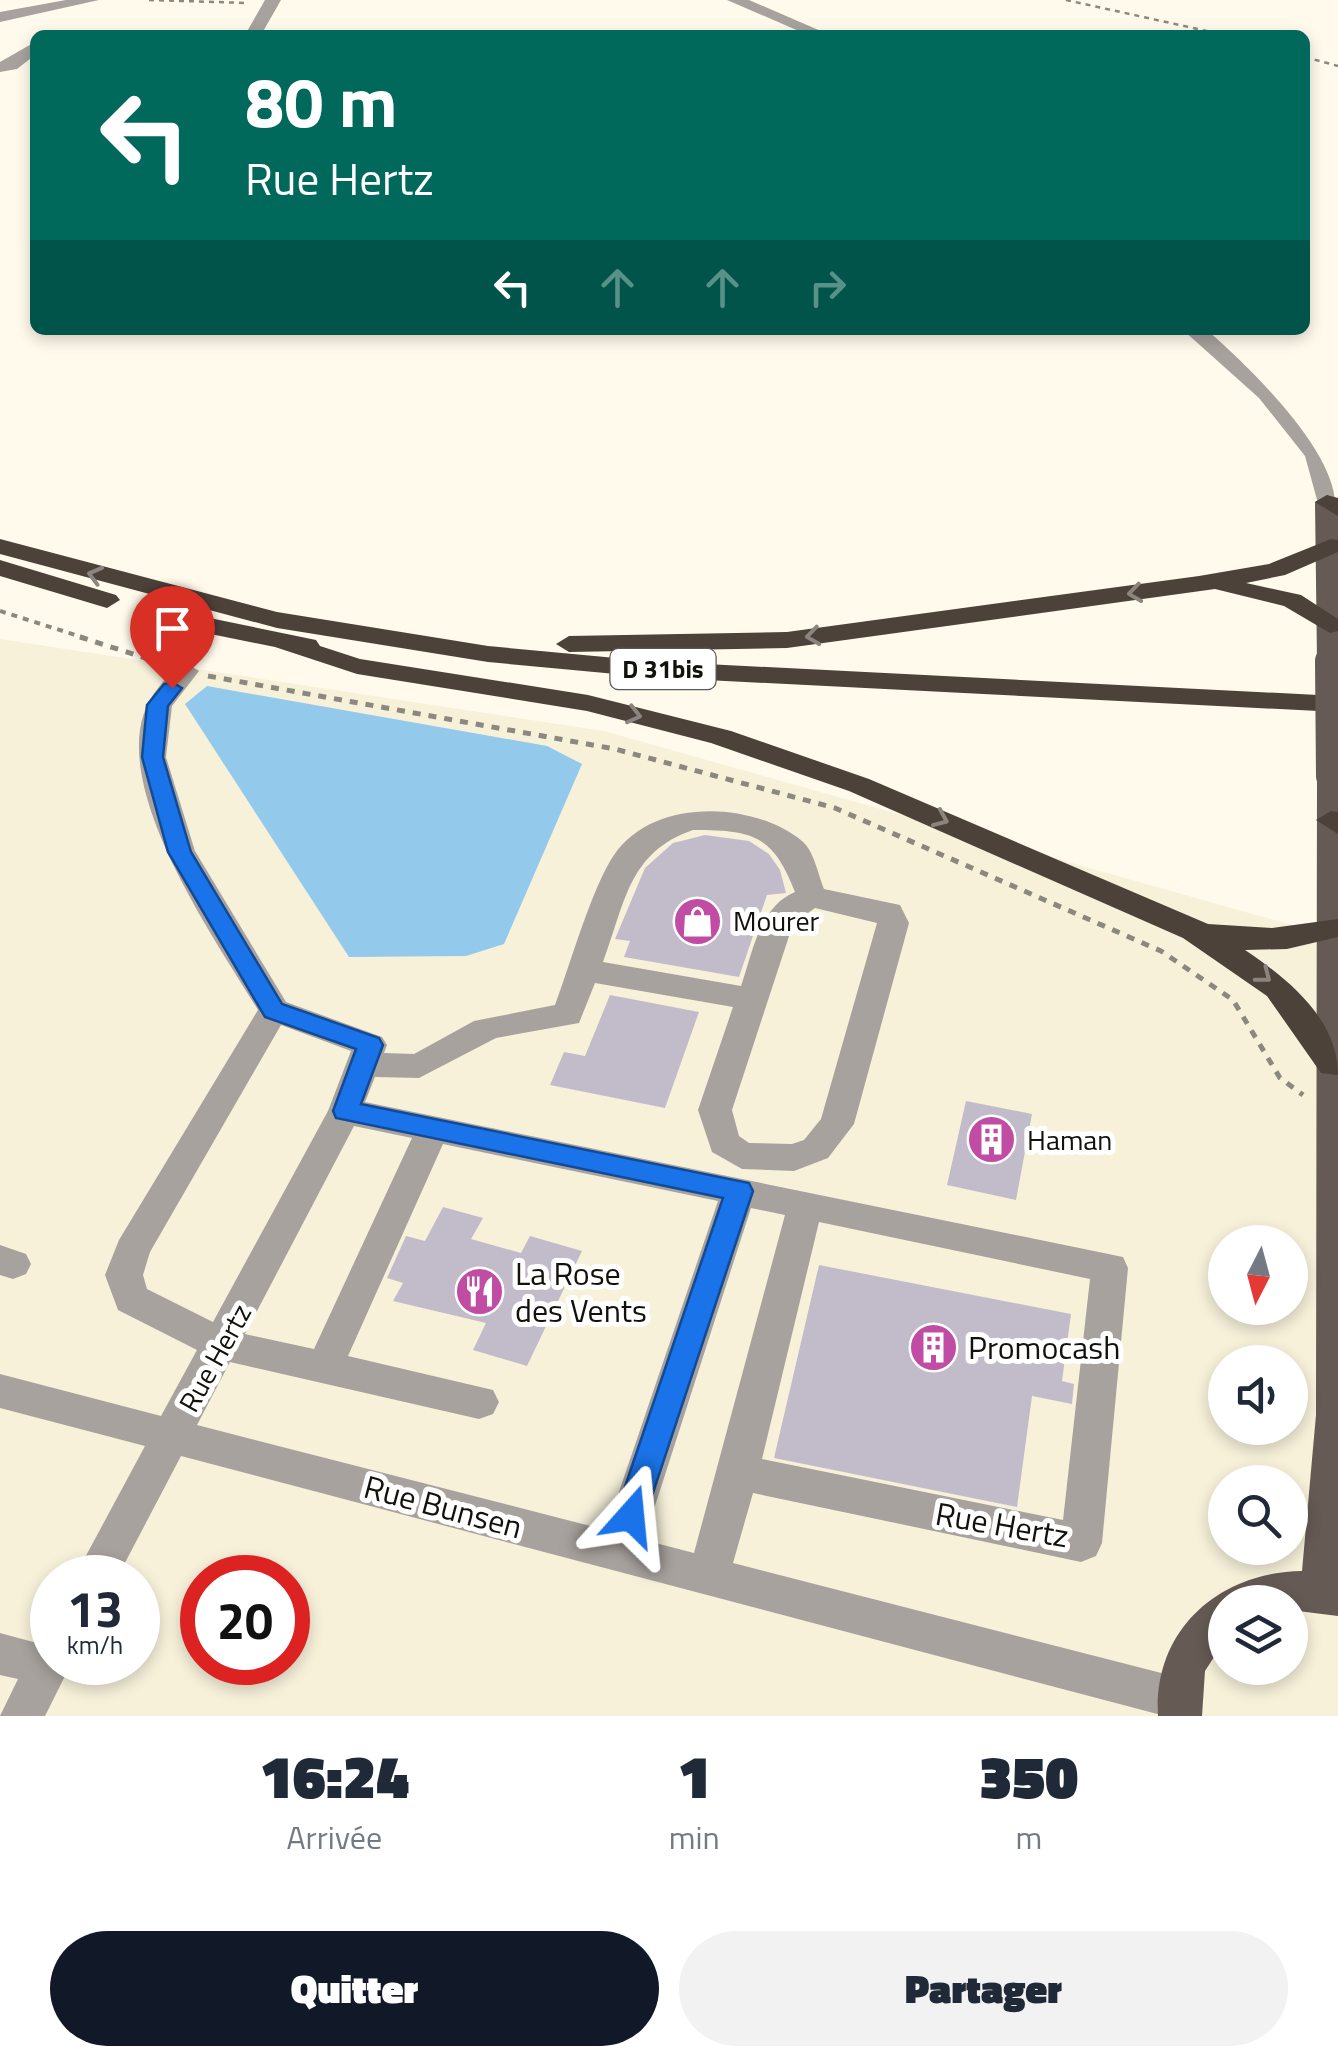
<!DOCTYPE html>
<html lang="fr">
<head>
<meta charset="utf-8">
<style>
	body { margin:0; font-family:"Titillium Web",sans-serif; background:#f2f2f3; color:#1f2937; height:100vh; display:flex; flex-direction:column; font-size:38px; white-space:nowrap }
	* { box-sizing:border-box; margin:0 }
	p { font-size:32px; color:#747a83 }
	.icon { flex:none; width:55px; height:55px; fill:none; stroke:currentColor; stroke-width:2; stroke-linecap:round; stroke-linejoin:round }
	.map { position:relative; height:1716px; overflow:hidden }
	.side { display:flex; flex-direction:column; background:#fff; flex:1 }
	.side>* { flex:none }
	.top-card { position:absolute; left:30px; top:30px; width:1280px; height:305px; border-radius:15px; box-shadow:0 5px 15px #0003; background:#00695c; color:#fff; overflow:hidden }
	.needle { width:65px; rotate:186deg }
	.tools { position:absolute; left:1208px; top:1225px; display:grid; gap:20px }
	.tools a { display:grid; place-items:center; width:100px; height:100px; border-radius:50%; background:#fff; box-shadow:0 5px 15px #0003; font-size:50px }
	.speed { position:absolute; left:30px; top:1555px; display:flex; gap:20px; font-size:50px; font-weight:700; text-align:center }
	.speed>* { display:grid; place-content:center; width:130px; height:130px; border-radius:50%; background:#fff; box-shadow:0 5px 15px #0003; line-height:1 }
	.speed small { font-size:25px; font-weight:400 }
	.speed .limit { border:15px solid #d22; background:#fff; color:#111 }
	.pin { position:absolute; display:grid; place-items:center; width:85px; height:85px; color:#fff; margin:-102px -42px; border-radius:50% 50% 50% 0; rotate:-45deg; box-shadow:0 0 10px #0007 }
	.pin .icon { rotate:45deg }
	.me { position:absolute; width:110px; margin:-55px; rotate:18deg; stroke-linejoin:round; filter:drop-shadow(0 0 8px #0008) }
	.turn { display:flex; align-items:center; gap:35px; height:210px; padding:0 50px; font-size:45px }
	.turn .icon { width:130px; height:130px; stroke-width:2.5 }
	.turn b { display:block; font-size:70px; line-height:85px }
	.lanes { display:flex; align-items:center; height:95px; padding:0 50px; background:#0003; justify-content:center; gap:50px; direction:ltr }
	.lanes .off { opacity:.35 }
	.eta { display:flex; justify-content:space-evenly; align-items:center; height:170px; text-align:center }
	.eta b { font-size:60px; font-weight:800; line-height:70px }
	.cta { display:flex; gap:20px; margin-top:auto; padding:20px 50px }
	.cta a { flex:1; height:115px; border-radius:60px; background:#111827; color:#fff; font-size:40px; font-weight:800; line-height:115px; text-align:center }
	.cta a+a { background:#f2f2f3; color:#1f2937 }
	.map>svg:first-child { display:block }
	.built { fill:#f7f1da; fill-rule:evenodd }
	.water { fill:#93c9eb }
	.building { fill:#c2bcca }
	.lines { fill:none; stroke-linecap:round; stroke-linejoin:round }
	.path-far2 { stroke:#8b887e; stroke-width:2.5; stroke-dasharray:5 5; stroke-linecap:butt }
	.path-far1 { stroke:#8b887e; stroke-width:4; stroke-dasharray:6 6; stroke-linecap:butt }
	.path { stroke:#8b887e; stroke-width:5; stroke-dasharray:8 8; stroke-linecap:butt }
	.minor { fill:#a8a29e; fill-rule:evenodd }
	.major { fill:#655a54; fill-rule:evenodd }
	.highway { fill:#4d423a; fill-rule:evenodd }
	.major-bridge { stroke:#655a54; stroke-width:30 }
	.oneway { stroke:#8b847f }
	.route { fill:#1a73e8; stroke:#114b97; stroke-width:2.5 }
	.labels { text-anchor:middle; stroke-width:10; stroke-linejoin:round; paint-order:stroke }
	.shield { fill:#fff; stroke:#595855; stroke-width:2.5 }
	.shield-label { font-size:25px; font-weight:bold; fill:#12110c }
	.poi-label { font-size:28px; fill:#12110c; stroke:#fff; text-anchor:start }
	.street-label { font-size:28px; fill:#12110c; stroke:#fff }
	.near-poi-label { font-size:32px; fill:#12110c; stroke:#fff; text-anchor:start }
	.near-street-label { font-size:32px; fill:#12110c; stroke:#fff }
</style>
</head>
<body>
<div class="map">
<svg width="1338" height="1716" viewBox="0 0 1338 1716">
	<rect width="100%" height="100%" fill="#fffaeb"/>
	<path class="built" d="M0,639l604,92 734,207v778h-1338zM1225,1242h65v66h-65zM1225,1362h65v66h-65zM1225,1482h65v66h-65zM52,1578h86v84h-86zM202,1578h86v84h-86zM1225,1602h65v66h-65z"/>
	<path class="water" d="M207,686l340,60 35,18 -78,180 -38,12 -117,1 -164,-253z"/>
	<path class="building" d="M705,835l44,6 20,13 11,16 6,23 -19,2 -28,82 -115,-20 6,-16 -15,-2 30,-71 28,-25z
		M610,995l89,17 -34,96 -115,-23 14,-33 21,4z
		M966,1101l66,13 -16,86 -69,-15z
		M443,1207l40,11 -12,21 50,14 9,-17 52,15 -55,115 -54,-16 13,-27 -93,-22 10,-18 -16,-5 19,-42 19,5z
		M819,1265l252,49 -9,67 12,3 -2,20 -40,-8 -15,111 -243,-49z"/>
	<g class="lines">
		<path class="path-far2" d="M149,0l99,3
			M1066,0l159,35
			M1305,57l33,9"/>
		<path class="path-far1" d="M0,611l88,28"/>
		<path class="path" d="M80,637l84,27
			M208,676l407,73 220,59 326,143 72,49 47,78 23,17"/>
		<path class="minor" d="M66,0h33l-99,22v-10z
			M265,0h16l-20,35h-16z
			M727,0h22l81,35h-22z
			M35,42v13l-18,14 -17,3v-10z
			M1183,330h24c37,32 131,121 128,177h-16l-14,-51 -46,-58z
			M186,663l13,8 -27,35 -6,51 29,94 91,151 96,35 5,8 -3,8 30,1 60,-33 81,-16c15,-40 37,-118 59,-150 39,-58 139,-54 188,-14 12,10 16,33 22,48l76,16 9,18 -55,201 -26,34 -34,13 -52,-2 -30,-17 -14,-42 35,-103 -138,-24 -16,40 -83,15 -77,40 -44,-1 -10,25 758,155 5,11 -26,275 -6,13 -15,6 -328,-69 -20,70 444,114 16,6 6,15 -6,15 -28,3 -984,-260 -64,122h-43l71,-132 -145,-38v-34l161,42 36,-66 -79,-40 -13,-35 14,-35 139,-230c-43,-72 -166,-243 -100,-322 9,-11 15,-22 28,-25zM693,830c60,0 80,5 102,62 -36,15 -42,60 -54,94l-138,-24c22,-58 25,-110 90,-132zM815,908l62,15 -56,196 -17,21 -12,4 -43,-1 -10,-7 -7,-26 61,-186zM281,1025l70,26 -23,60 -115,211 -66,-33 -4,-14 7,-23zM354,1126l58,12 -98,211 -69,-15zM443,1144l275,57 -112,329 -409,-105 33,-63 249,57 14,-5 6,-12 -6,-12 -145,-34zM751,1208l34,7 -91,338 -50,-13zM819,1222l271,57 -27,241 -301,-61z
			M0,1245l26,9 5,10 -5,10 -13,5 -13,-4z
			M0,1633l37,10 15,-5v24h20l-27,54h-45l18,-37 -18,-4z"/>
		<path class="major" d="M1327,495l11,6v166l-8,2 -13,-8 -2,-159z
			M1331,767l7,2v847l-48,-6v-8h-65v38l-20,31 -3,45h-44c-5,-87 62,-144 144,-145l14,-156 1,-639z"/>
		<path class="highway" d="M1327,495l11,3v18l-23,-14z
			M0,539l277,73 211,34 160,15 690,35v16l-690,-35 -160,-15 -211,-34 -277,-74z
			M1331,539l7,1v12l-53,23 -39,8 55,12 37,24v12l-8,2 -46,-27 -69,-17 -428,59 -218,4 -13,-8 13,-8 218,-4 412,-56 70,-12z
			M0,560l116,35 4,5 -13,8 -107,-32z
			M195,615l121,25 4,6 40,13 228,36 143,36 138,48 339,145 64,4 66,-9v18l-51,12 -42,1c43,29 93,69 93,125l-17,-2 -54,-77 -84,-58 -334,-147 -138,-48 -124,-32 -230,-37 -82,-27 -89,-18 -4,-6z
			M1331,811l7,1v22l-22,-14z"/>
		<path class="major-bridge" d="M1330,661l1,115"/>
	</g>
	<defs><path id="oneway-chevron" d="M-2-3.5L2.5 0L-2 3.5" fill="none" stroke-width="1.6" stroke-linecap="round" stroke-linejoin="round" transform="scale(2.5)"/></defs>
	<g class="oneway">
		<use href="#oneway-chevron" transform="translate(95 575) rotate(-165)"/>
		<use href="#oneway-chevron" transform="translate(1135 593) rotate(172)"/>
		<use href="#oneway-chevron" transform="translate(813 636) rotate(172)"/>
		<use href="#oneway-chevron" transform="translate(634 715) rotate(14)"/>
		<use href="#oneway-chevron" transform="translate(941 819) rotate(23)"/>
		<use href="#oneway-chevron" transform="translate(1264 976) rotate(38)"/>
	</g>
	<path class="route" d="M172,682l10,6 -14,18 -5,51 28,95 91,152 97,34 4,7 -22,59 388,79 4,8 -111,335 -11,4 -11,-4 -5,-10 108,-318 -387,-80 -3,-7 23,-62 -91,-32 -97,-165 -26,-95 5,-52 17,-21z"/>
	<defs>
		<symbol id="shop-disc" viewBox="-11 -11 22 22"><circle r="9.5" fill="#c04ca4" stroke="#fff"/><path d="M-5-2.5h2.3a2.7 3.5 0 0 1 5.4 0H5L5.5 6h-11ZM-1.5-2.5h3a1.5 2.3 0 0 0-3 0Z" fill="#fff"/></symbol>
		<symbol id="building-disc" viewBox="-11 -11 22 22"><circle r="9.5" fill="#c04ca4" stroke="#fff"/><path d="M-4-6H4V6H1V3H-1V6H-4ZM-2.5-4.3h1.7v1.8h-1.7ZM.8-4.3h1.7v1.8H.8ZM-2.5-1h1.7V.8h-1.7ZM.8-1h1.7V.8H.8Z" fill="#fff"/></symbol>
		<symbol id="restaurant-disc" viewBox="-11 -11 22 22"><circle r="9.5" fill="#c04ca4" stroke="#fff"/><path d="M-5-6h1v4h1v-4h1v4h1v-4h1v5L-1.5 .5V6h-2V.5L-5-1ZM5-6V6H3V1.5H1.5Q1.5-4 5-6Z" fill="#fff"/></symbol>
	</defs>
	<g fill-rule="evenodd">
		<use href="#shop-disc" x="670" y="894" width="55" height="55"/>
		<use href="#building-disc" x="964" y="1112" width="55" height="55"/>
		<use href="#restaurant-disc" x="452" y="1264" width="55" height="55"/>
		<use href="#building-disc" x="906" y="1320" width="55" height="55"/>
	</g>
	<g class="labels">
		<rect class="shield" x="610.5" y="649" width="105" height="40" rx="8"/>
		<g class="shield-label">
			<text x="663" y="678">D 31bis</text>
		</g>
		<g class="poi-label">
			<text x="733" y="931">Mourer</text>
			<text x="1027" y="1150">Haman</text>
		</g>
		<g class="street-label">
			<text transform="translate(215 1358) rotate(-61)" y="10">Rue Hertz</text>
		</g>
		<g class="near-poi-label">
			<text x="515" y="1285">La Rose<tspan x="515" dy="37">des Vents</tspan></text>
			<text x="968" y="1359">Promocash</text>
		</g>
		<g class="near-street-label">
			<text transform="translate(443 1507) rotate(15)" y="11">Rue Bunsen</text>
			<text transform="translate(1002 1525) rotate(10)" y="11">Rue Hertz</text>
		</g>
	</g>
</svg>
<div class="tools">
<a><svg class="needle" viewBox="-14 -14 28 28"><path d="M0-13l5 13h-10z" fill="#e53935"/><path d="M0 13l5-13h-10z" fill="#747a83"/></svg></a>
<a><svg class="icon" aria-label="sound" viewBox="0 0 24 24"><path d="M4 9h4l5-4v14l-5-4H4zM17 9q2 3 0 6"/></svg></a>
<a><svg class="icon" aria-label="search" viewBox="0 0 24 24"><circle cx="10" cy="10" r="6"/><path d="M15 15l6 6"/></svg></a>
<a><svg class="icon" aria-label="layers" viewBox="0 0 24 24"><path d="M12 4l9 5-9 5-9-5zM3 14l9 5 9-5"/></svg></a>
</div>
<div class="speed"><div>13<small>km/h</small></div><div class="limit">20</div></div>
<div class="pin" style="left:172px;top:688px;background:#d93025"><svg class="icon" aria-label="arrive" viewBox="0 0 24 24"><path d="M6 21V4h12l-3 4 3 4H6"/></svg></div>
<svg class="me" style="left:631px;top:1516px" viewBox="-20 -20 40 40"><path d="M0-17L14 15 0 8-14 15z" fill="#1a73e8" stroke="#fff" stroke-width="4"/></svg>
<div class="top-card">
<div class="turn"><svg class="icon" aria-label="left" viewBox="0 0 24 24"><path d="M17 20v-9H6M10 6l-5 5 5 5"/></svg><div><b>80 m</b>Rue Hertz</div></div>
<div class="lanes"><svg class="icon" aria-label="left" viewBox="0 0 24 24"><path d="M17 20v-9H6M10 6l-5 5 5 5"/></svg><svg class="icon off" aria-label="ahead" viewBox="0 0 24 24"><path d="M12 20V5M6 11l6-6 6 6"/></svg><svg class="icon off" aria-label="ahead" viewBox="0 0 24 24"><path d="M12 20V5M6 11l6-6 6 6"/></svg><svg class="icon off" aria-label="right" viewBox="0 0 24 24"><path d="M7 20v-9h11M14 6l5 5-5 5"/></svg></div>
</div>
</div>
<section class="side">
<div class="eta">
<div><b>16:24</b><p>Arrivée</p></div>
<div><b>1</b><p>min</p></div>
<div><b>350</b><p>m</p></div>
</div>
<div class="cta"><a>Quitter</a><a>Partager</a></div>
</section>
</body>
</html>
